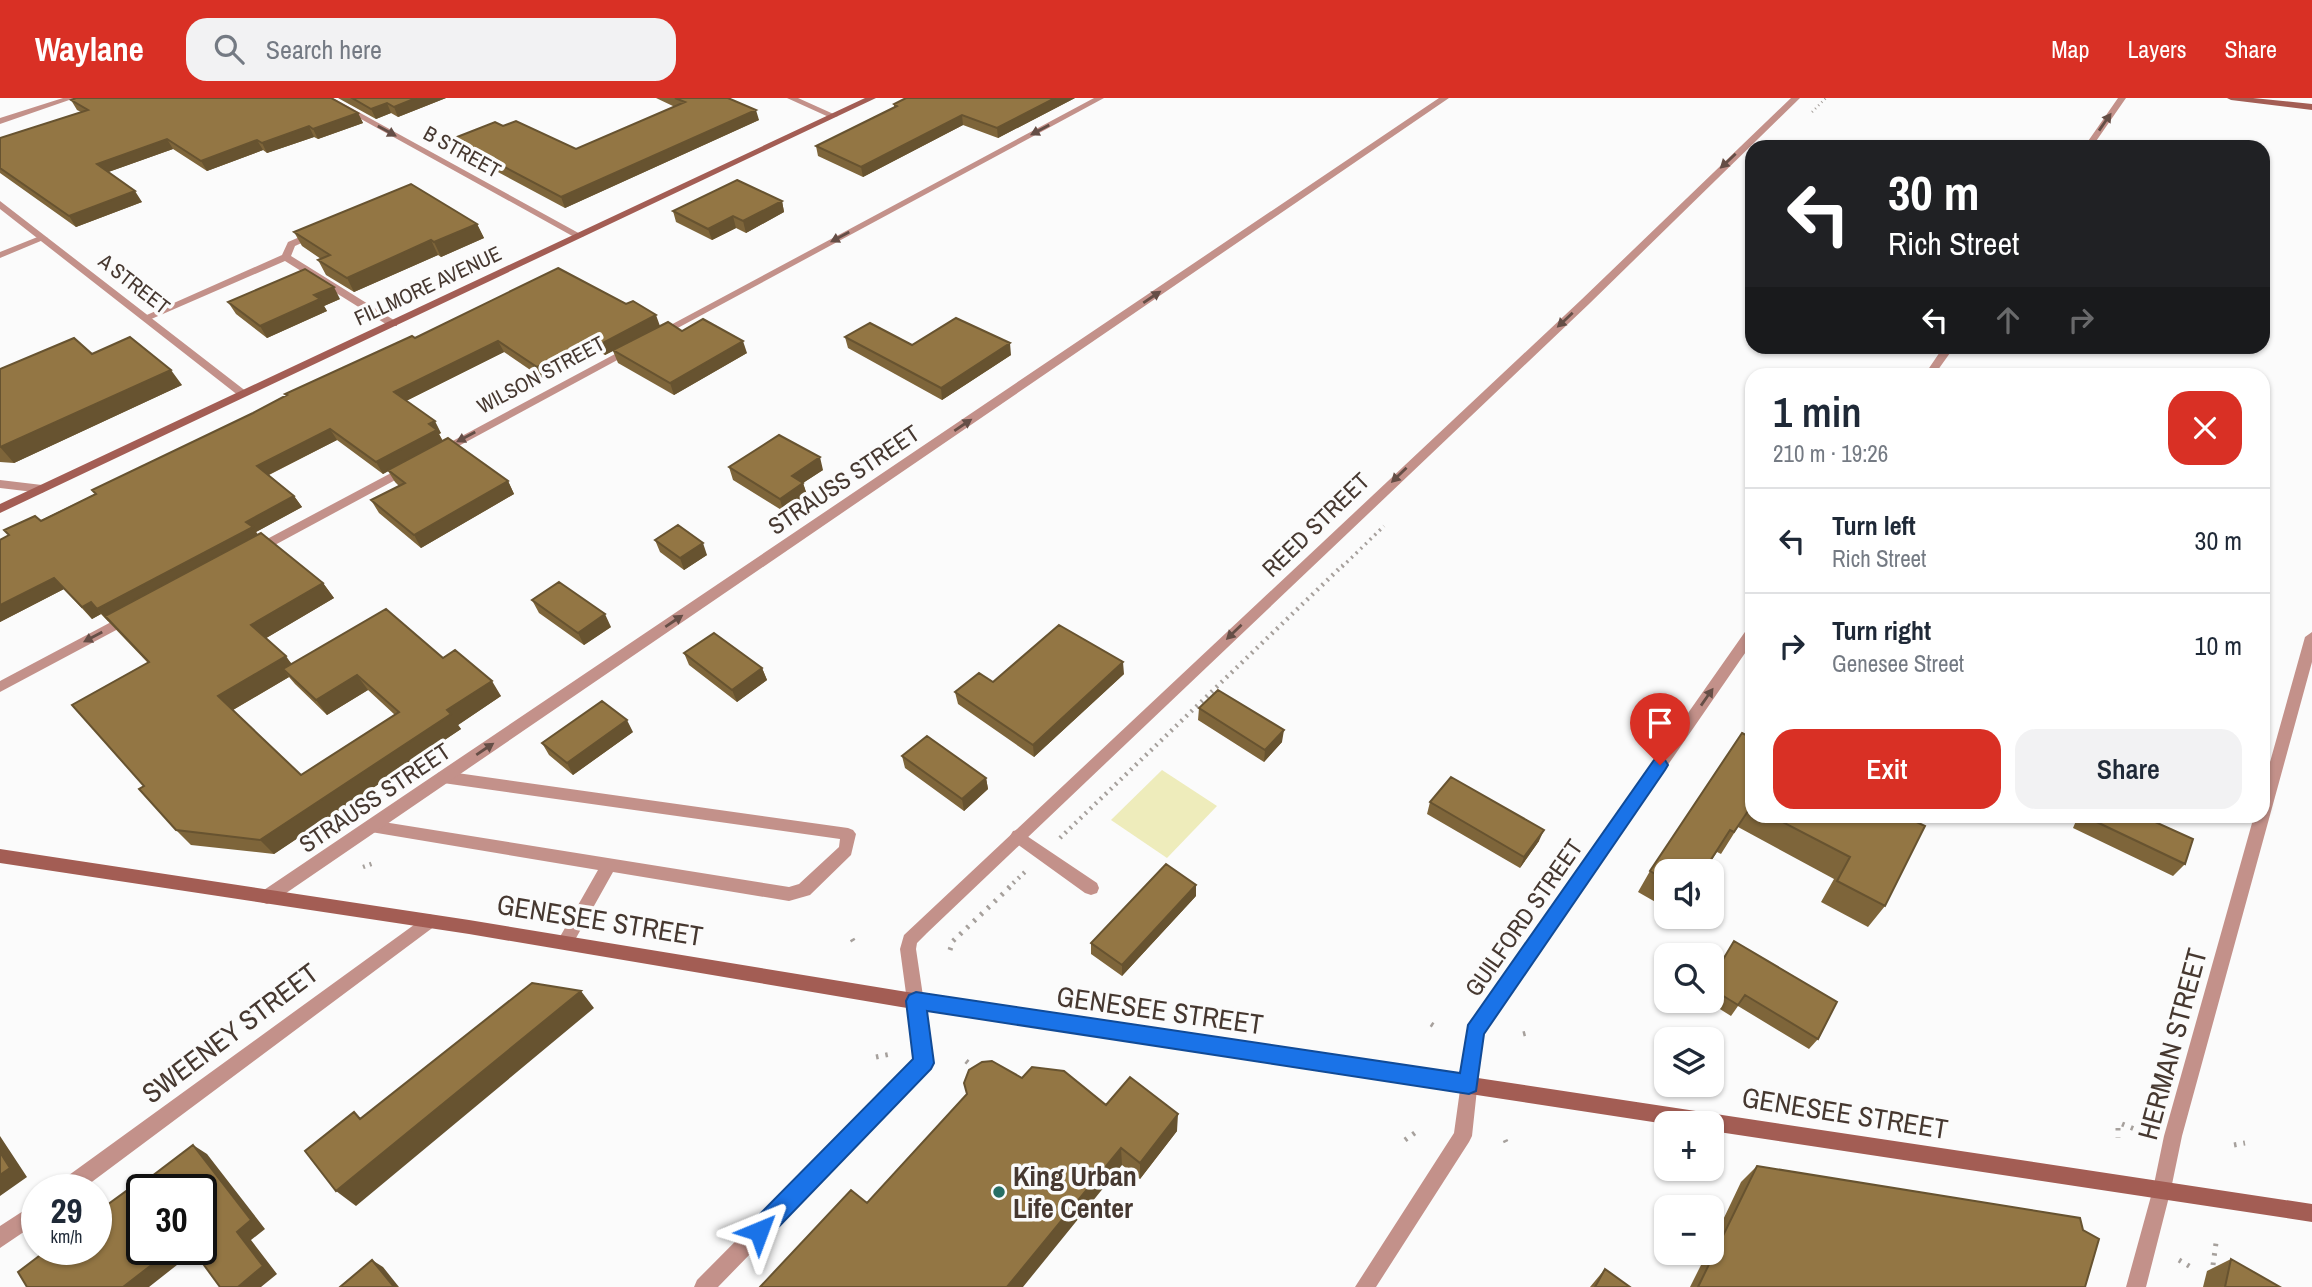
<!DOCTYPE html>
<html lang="en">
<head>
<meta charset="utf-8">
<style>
	body { margin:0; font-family:"Archivo Narrow",sans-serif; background:#f2f2f3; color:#1f2937; height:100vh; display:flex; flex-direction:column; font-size:26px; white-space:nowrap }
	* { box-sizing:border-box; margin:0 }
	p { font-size:23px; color:#747a83 }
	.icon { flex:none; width:38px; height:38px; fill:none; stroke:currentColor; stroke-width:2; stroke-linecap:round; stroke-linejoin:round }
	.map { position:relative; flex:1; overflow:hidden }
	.sheet { position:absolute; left:1745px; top:270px; width:525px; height:455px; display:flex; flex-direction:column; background:#fff; border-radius:21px; box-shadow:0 2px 5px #0004 }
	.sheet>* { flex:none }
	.guide { position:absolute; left:1745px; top:42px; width:525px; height:214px; border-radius:21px; box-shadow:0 2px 5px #0004; background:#202124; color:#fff; overflow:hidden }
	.buttons { position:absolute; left:1654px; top:761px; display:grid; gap:14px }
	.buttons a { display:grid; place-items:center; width:70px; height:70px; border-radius:14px; background:#fff; box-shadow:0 2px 5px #0004; font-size:35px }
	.speed { position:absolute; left:21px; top:1076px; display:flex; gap:14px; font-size:35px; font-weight:700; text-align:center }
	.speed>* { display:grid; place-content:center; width:91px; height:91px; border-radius:50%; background:#fff; box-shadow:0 2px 5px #0004; line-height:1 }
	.speed small { font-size:18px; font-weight:400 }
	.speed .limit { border:4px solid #111; border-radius:10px; background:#fff; color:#111 }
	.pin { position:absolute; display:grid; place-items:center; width:60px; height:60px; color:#fff; margin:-72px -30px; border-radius:50% 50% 50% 0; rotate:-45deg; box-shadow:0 0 7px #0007 }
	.pin .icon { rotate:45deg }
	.me { position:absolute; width:77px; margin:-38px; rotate:44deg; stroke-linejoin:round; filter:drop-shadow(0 0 5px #0008) }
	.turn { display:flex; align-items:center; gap:24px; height:147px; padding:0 28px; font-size:32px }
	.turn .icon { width:91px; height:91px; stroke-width:2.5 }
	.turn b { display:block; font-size:49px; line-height:60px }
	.lanes { display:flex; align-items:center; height:66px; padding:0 28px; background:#0003; justify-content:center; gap:35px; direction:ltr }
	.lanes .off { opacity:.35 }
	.round { display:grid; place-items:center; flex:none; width:74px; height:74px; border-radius:21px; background:#f2f2f3 }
	.overview { display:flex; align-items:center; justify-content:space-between; height:119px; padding:0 28px }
	h1 { font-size:42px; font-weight:600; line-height:52px }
	.cta { display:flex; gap:14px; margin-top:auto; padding:14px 28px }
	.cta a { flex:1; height:80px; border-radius:21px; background:#d93025; color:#fff; font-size:28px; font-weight:600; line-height:80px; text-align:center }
	.cta a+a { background:#f2f2f3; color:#1f2937 }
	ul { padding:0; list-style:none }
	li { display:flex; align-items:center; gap:21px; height:105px; padding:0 28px; border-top:2px solid #e0e1e3 }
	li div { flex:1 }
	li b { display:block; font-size:26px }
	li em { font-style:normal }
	header { display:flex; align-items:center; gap:42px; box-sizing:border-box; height:98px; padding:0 35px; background:#d93025; color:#fff }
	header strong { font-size:33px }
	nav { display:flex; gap:38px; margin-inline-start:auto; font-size:24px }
	.search { width:490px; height:63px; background:#f2f2f3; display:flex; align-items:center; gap:18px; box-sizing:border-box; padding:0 24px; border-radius:21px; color:#747a83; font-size:26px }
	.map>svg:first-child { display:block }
	.green { fill:#eeecbb }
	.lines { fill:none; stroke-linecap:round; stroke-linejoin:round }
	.path-far3 { stroke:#a6a09c; stroke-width:2.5; stroke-dasharray:1 3.5; stroke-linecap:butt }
	.path-far2 { stroke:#a6a09c; stroke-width:3.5; stroke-dasharray:2 4.5; stroke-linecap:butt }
	.path-far1 { stroke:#a6a09c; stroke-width:4.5; stroke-dasharray:2 5; stroke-linecap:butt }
	.path { stroke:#a6a09c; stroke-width:5; stroke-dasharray:2.5 7; stroke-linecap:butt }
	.lane { fill:#c3918a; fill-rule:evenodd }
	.street { fill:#c3918a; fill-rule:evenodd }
	.secondary { fill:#a35d54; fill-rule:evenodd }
	.wall { fill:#7e653a; fill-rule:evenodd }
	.shaded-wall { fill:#675330 }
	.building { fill:#937644; stroke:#675330; stroke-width:2 }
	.oneway { fill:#654e46 }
	.route { fill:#1a73e8; stroke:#114b97; stroke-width:2 }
	.poi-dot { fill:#276e65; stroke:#fbfbfb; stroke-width:2.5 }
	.labels { text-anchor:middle; stroke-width:7; stroke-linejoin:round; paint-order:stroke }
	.far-street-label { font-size:21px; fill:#463830; stroke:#fbfbfb }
	.street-label { font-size:24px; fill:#463830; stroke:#fbfbfb }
	.near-street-label { font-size:28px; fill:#463830; stroke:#fbfbfb }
	.near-poi-label { font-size:28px; font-weight:bold; fill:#463830; stroke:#fbfbfb; text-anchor:start }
</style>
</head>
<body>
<header>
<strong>Waylane</strong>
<div class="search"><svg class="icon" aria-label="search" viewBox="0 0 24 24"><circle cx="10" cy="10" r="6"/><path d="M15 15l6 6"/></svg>Search here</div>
<nav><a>Map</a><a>Layers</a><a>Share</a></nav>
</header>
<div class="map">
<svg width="2312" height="1189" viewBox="0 0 2312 1189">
	<rect width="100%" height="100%" fill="#fbfbfb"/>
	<path class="green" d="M1162,672l55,36 -50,52 -56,-38z"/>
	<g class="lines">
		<path class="path-far3" d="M1812,14l14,-14"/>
		<path class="path-far2" d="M1342,469l42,-41"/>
		<path class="path-far1" d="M1060,740l283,-273
			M363,769l11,-4
			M1008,790l18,-17"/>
		<path class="path" d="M852,841l5,8
			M950,852l3,-9 57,-54
			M1431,926l8,5
			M1523,936l4,-1
			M876,959l15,-3
			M966,963l6,5
			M2122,1026l15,6
			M2118,1030v10
			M1405,1042l11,-8
			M1505,1042l4,8
			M2234,1047l11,-2
			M2179,1162l15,9
			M2213,1167l3,-22"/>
		<path class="lane" d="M316,132l3,1v4l-24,11 -4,10 106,66v4h-8l-104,-65 -136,59 -4,1 -5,-3 142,-63 6,-13z
			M40,138l8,2 -48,20v-6z
			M443,673l405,57 5,2 3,4 -5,21 -41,40 -21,6 -176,-29 -42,75 -6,2 -6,-2 -2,-5 41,-72 -227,-38 -5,-2 -3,-4 3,-4 5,-2 418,67 10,-3 40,-37 1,-8 -397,-56 -5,-2 -2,-4 2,-4z
			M1018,732l79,53 2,5 -2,5 -6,2 -6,-2 -72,-52 -3,-5 3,-5z"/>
		<path class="street" d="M63,0h12l-75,26v-6z
			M323,0h10l251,138 -8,2z
			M787,0h11l40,18 -7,2z
			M1094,0h10l-443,239 -4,1 -5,-3z
			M1439,0h10l-1176,804 -6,2 -6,-2 -2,-5 2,-5z
			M1791,0h9l-211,206 -662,629 -10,10 -1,6 17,114 -3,6 -212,218h-24l3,-7 218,-220 -15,-111 4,-14 677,-635z
			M2118,0h8l-34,49h-8z
			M0,103l247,191v4h-8l-239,-187z
			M630,248l4,1v4l-192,104 -4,1 -6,-4z
			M1944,248h11l-20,28h-10z
			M408,366l4,1v6l-152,82h-8l-2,-3 2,-3z
			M0,382l42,5 6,4 -6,4 -42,-5z
			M130,514l7,5 -2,3 -135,72v-11z
			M1752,529v16l-269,390 -11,103 -3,6 -93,145h-21l99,-154 15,-108 278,-396z
			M2312,534v30l-130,474 -11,53 -25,98h-20l27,-98 11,-53 90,-320h9v-29l42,-150z
			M429,816l6,2 2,5 -2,5 -354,264h-25l2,-7z
			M37,1104v21l-37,25v-22z"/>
		<path class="secondary" d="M865,0h11l-876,415v-9z
			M2227,0h26l59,6v6l-81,-10z
			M0,751l469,71 432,71 1411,213v18l-600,-91v-7h-46l-765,-117 -432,-73 -469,-71z"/>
	</g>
	<path class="wall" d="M338,0h108l-48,19 -7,-4 -15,6z
		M656,0h72l31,22 -194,88 -108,-58 -5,-11 51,-13 73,23 99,-42z
		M1075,0l-77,40 -35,-13 -100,52 -45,-21 -2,-10 78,-38v-4z
		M71,2l287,13 5,10 -45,16 -4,-2 -47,16 -4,-3 -56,21 -34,-22 -65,23 34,30 -66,25 -76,-54v-35l81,-26 -4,-2z
		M782,103l2,11 -38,21 -10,-5 -24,12 -36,-18 -3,-11z
		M477,126l7,14 -43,19 -3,-2 -84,37 -28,-17 -8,-15 3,-1 -19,-13 -8,-14z
		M340,201l-16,7 3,5 -60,27 -31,-24 -8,-12z
		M660,228l22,5 65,22 -73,42 -56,-32 -5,-12 -8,4 -7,-4 -56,27 -38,-26 -98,49 35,32 -2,1 4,7 65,40 6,13 -93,54 -42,-35 -8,-13 28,-14 -4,-4 -7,-11 -5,3 -46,-34 -68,35 25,21 8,11 -46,25 2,3 65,48 11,15 -68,40 26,26 151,-6 58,38 -43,29 3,4 -187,125 -83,-9 -15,-15 -32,-44 4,-123 -47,-49 -9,5 -28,-30 -64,33v-82l95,-46 191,-98 -1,-2 130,-56zM289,579l6,7 32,31 41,-25 27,25 -94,60 -68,-65z
		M845,239l67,8 99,10 -69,45 -94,-52z
		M92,256l90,31 -168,78 -14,-1v-93z
		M729,369l94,3 -20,13 4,12 -24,16 -50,-31z
		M655,442l52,15 -23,15 -24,-18z
		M532,502l79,27 -27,18 -45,-32z
		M684,555l78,15 5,12 -30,22 -48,-37z
		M1124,576l-90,83 -76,-53 -3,-12 38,-10z
		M1199,610l83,34 -18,20 -66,-42z
		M633,634l-60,43 -24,-20 -7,-12z
		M1752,640v78h152l-19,90 -17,21 -47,-25 13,-23 -96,-52 -17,27 -4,-2 -13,20h-38v36l-28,-16 12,-21z
		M902,658l84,22 2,11 -24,22 -59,-43z
		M1430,704l109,39 -19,27 -93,-54z
		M2078,718h64l43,48 -12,12 -100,-48z
		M1196,798l-74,80 -31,-22v-11z
		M1734,843l84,98 -9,10 -71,-43 -7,10 -24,-15h5v-24z
		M1022,980l84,27 71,26 -37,48 -18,-14 -255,38z
		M1757,1068l328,121h-395l17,-34h5v-10l29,-61z
		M2231,1161l49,28h-77l4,-16z
		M1605,1171l25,18h-40z"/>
	<path class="shaded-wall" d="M416,0h30l-48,19 -4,-10z
		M1055,0h20l-77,40 -1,-10z
		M387,5l4,10 -15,6 -5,-10z
		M756,12l3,10 -194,88 -4,-11z
		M358,15l5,10 -45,16 -5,-10z
		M962,17l1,10 -100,52 -2,-10z
		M309,28l5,11 -47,16 -5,-10z
		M167,41l6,10 -70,25 -6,-10z
		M257,42l6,10 -56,21 -6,-10z
		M135,93l7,11 -66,25 -7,-11z
		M782,103l2,11 -38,21 -3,-12z
		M733,118l3,12 -24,12 -4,-11z
		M477,126l7,14 -43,19 -7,-15z
		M431,142l7,15 -84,37 -7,-14z
		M334,189l6,12 -16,7 3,5 -60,27 -7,-12 54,-31z
		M656,217l4,11 -55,29 -4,-11z
		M594,242l4,11 -56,27 -5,-11z
		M498,243l6,11 -104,52 -6,-12z
		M743,243l4,12 -73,42 -4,-12z
		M1010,245l1,12 -69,45 -1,-12z
		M171,272l11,15 -168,78 -14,-16z
		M435,323l6,12 -2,1 4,8 -60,32 -7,-12z
		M330,331l7,11 -73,37 -7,-11z
		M820,359l3,13 -28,18 -3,-12z
		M508,383l6,13 -93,54 -7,-13z
		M803,385l4,12 -24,16 -3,-12z
		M294,398l8,11 -46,25 5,7 -153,82 -11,-12 149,-87z
		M703,445l4,12 -23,15 -4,-12z
		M54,480l10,11 -64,33v-17z
		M323,485l11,15 -71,42 -12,-15z
		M91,504l10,12 -9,5 -10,-12z
		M605,516l6,13 -27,18 -6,-12z
		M286,558l11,16 -14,-3 6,8 -58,34 -13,-15z
		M1123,564l1,12 -90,83 -1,-12z
		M762,570l5,12 -30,22 -5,-12z
		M357,577l11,15 -41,25 -11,-15z
		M492,583l9,15 -43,29 3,4 -187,125 -14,-14 187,-130z
		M627,622l6,12 -60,43 -6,-12z
		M1284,632l-2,12 -18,20 1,-12z
		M986,680l2,11 -24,22 -2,-12z
		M1544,732l-5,11 -19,27 4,-11z
		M1196,787v11l-74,80v-11z
		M581,893l13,17 -238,198 -20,-15z
		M1178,1016l-1,17 -37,48v-16z
		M0,1038l27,41 -27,19z
		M193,1047l14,9 58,75 -14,11 26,34 -16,13h-23l-1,-55z
		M1121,1050l1,17 -99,122h-16z
		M171,1152h25l-47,37h-26z
		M372,1162l11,7 16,20h-5z"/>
	<path class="building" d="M76,0h255l27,15 -45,16 -4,-3 -47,17 -5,-3 -56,21 -34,-22 -70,25 38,27 -66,25 -69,-48v-30l88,-28 -17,-10z
		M352,0h64l-22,9 -7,-4 -16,6z
		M675,0h53l28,12 -195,87 -109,-58 43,-17 8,4 13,-5 60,28 109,-47z
		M906,0h149l-58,30 -35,-13 -101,52 -45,-21 81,-40 -3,-2z
		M737,82l45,21 -39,20 -10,-5 -25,13 -35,-18z
		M411,86l66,40 -43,18 -3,-2 -84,38 -29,-18 12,-5 -36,-23z
		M558,170l68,36 7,-3 23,14 -55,29 -7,-4 -57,27 -39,-26 -104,51 41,29 -6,3 8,6 -61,32 -46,-33 -73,37 37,30 -48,26 7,5 -156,82 -6,-7 -9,5 -28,-29 -54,27v-65l9,-5 -5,-5 31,-14 6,5 55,-27 -4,-4 161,-77 34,-18 -2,-1 127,-58 3,2z
		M305,171l29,18 -20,8 6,4 -60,27 -32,-24z
		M956,220l54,25 -69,45 -96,-51 25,-14 42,22z
		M703,221l40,22 -73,42 -57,-33 55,-28 14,9z
		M130,239l41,33 -171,77v-78l74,-31 18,16z
		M779,337l41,22 -28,19 11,7 -23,16 -51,-32z
		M448,340l60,43 -94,54 -43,-35 34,-17 -17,-13z
		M678,427l25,18 -23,15 -25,-18z
		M261,435l62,50 -72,42 35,31 -68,40 83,79 98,-63 -42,-37 -41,25 -33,-31 103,-60 57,49 12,-8 37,31 -45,29 4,4 -191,126 -84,-10 -37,-41 5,-3 -72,-81 77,-43 -44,-46z
		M559,484l46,32 -27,19 -46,-33z
		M1059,527l64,37 -90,83 -78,-53 24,-19 14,9z
		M714,535l48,35 -30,22 -48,-37z
		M1218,592l66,40 -19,20 -66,-42z
		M602,603l25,19 -60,43 -25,-20z
		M1742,635l10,5v67l-18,27 -4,-2 -27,42h-37v8l-16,-9z
		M927,638l59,42 -24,21 -60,-43z
		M1451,679l93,53 -20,27 -94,-55z
		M1771,718h133l21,10 -40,80 -48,-25 13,-24z
		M2084,718h58l51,23 -8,25z
		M1166,766l30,21 -74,80 -31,-22z
		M1734,843l103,61 -19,37 -73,-44 -7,10 -26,-16v-11z
		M532,885l49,8 -245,200 -31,-40 49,-39 6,7z
		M992,963l30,17 10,-11 32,4 42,34 24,-28 48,37 -38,49 -19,-15 -114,139h-247l91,-97 16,13 100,-109 -3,-11 5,-13 13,-8z
		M193,1047l58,75 -14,12 26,34 -25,21h-18l-27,-37h8v-60h-59v60h29l-48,37h-96l-9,-15 29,-22h49v-37l33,-24 2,3z
		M0,1054l10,16 -10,7z
		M1757,1068l323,52 3,12 16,9 -14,48h-387z
		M2231,1161l49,28h-55z
		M372,1162l22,27h-54z
		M1605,1171l25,18h-35z"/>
	<defs><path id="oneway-solid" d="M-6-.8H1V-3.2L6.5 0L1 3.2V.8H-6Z" transform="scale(1.75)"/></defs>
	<g class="oneway">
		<use href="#oneway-solid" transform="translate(2105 24) rotate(-55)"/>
		<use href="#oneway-solid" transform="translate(1040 32) rotate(152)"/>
		<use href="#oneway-solid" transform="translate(387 33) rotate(29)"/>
		<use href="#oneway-solid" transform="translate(1728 63) rotate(137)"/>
		<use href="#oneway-solid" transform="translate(840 139) rotate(152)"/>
		<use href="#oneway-solid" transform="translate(1152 199) rotate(-34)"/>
		<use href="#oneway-solid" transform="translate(1565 222) rotate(137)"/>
		<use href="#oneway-solid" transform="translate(963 327) rotate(-34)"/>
		<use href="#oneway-solid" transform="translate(466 339) rotate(152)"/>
		<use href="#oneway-solid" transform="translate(1399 377) rotate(136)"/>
		<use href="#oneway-solid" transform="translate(674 523) rotate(-34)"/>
		<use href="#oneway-solid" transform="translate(1234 534) rotate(136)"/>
		<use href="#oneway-solid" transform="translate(93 539) rotate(152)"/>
		<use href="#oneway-solid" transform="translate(1707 599) rotate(-55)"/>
		<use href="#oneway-solid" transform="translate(485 651) rotate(-34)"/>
	</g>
	<path class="route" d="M1660,660l5,2 3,5 -3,5 -181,264 -8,57 -7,3 -542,-83 7,52 -3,6 -164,170 -8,3 -8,-3 -3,-8 3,-8 162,-164 -7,-58 3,-6 7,-3 544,81 8,-48 186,-265z"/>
	<circle class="poi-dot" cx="999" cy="1094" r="7"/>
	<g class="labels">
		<g class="far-street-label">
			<text transform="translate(462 54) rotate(29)" y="7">B STREET</text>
			<text transform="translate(134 186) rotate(38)" y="7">A STREET</text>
			<text transform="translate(428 188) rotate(-25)" y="7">FILLMORE AVENUE</text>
			<text transform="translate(541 277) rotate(-28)" y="7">WILSON STREET</text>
		</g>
		<g class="street-label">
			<text transform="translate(844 382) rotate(-34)" y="8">STRAUSS STREET</text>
			<text transform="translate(1316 427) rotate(-44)" y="8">REED STREET</text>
			<text transform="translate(375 700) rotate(-34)" y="8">STRAUSS STREET</text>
			<text transform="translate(1524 820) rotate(-55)" y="8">GUILFORD STREET</text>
		</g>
		<g class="near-street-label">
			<text transform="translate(600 822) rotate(9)" y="10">GENESEE STREET</text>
			<text transform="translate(1160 912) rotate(8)" y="10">GENESEE STREET</text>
			<text transform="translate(230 935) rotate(-37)" y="10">SWEENEY STREET</text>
			<text transform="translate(2172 946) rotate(-75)" y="10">HERMAN STREET</text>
			<text transform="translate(1845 1015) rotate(9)" y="10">GENESEE STREET</text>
		</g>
		<g class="near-poi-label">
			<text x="1013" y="1088">King Urban<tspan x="1013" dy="32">Life Center</tspan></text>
		</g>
	</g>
</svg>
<div class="buttons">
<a><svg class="icon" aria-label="sound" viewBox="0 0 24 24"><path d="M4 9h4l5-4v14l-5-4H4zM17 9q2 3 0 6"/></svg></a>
<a><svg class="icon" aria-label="search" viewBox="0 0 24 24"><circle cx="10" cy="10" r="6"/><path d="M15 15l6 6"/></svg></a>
<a><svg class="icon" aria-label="layers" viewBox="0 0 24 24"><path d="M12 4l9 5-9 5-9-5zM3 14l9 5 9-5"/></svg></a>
<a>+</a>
<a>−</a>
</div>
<div class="speed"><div>29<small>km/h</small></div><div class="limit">30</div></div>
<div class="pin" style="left:1660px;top:667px;background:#d93025"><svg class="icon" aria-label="arrive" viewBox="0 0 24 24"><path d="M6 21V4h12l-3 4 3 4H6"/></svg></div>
<svg class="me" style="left:759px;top:1133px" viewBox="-20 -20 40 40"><path d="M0-17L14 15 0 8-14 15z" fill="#1a73e8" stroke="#fff" stroke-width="4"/></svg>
<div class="guide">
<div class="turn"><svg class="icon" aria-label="left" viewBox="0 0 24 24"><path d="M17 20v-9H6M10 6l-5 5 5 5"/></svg><div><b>30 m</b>Rich Street</div></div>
<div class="lanes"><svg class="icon" aria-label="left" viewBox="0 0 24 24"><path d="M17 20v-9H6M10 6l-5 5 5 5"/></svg><svg class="icon off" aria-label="ahead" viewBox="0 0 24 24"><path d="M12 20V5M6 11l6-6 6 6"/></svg><svg class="icon off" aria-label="right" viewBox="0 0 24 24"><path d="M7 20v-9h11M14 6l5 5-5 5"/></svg></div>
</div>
<section class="sheet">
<div class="overview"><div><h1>1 min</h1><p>210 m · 19:26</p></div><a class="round" style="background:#d93025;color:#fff"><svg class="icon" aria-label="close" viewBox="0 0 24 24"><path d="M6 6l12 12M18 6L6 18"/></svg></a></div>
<ul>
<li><svg class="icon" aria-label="left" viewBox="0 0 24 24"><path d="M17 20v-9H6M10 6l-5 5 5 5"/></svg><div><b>Turn left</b><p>Rich Street</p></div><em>30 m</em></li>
<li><svg class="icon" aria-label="right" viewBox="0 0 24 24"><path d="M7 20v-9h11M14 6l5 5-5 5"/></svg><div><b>Turn right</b><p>Genesee Street</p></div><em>10 m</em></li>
</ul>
<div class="cta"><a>Exit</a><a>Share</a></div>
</section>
</div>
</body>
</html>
